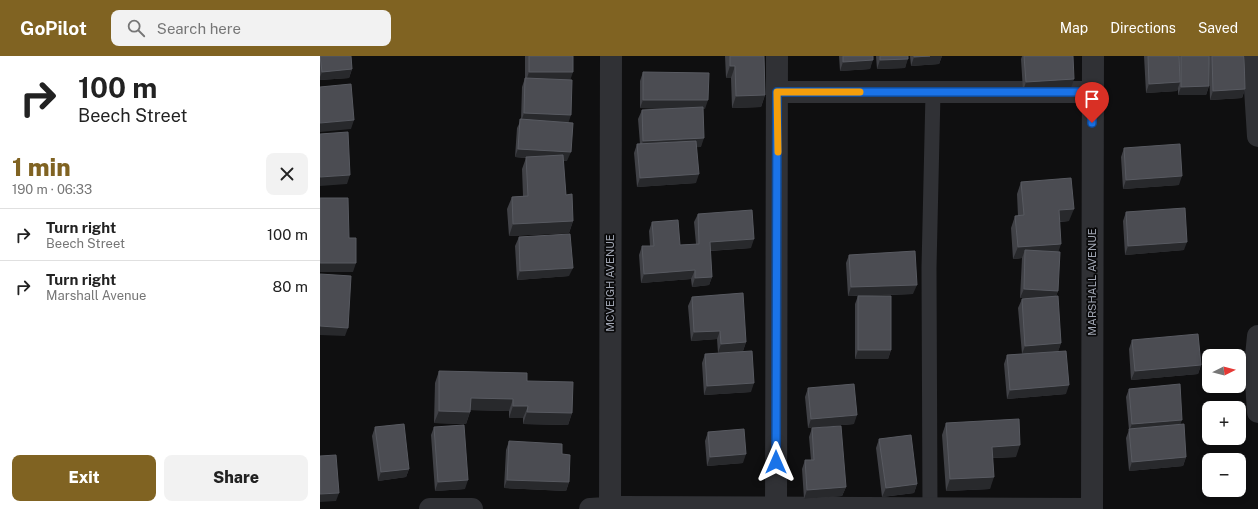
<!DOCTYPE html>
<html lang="en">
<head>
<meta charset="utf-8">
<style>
	body { margin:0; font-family:"Public Sans",sans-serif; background:#f2f2f2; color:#222; height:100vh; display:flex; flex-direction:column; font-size:15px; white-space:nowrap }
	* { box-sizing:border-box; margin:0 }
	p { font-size:13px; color:#767676 }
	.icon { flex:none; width:22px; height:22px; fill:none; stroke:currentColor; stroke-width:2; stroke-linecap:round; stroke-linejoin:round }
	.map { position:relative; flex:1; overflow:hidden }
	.sheet { display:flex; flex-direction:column; background:#fff; width:320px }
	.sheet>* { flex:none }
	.banner { background:#fff; color:#222; overflow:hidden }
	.needle { width:26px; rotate:84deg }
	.fabs { position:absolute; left:882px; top:293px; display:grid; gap:8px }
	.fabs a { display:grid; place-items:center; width:44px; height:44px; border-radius:8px; background:#fff; box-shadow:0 2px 6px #0003; font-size:20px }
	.pin { position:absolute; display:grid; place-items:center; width:34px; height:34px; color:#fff; margin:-41px -17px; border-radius:50% 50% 50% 0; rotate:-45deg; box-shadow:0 0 4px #0007 }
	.pin .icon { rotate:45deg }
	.me { position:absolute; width:44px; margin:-22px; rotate:0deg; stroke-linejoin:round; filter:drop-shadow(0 0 3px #0008) }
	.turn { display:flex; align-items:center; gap:14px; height:84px; padding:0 12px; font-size:18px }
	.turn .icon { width:52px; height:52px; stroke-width:2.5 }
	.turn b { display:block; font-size:28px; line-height:34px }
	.round { display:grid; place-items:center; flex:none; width:42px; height:42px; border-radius:8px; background:#f2f2f2 }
	.summary { display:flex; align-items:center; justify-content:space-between; height:68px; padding:0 12px }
	h1 { font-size:24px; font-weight:800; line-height:30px; color:#806322 }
	.action { display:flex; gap:8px; margin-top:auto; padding:8px 12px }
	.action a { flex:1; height:46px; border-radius:8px; background:#806322; color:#fff; font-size:16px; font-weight:800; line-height:46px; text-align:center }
	.action a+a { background:#f2f2f2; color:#222 }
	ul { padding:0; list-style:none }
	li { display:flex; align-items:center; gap:12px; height:52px; padding:0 12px; border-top:1px solid #e0e0e0 }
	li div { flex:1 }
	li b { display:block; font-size:15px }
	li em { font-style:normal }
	header { display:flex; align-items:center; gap:24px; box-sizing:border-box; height:56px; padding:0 20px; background:#806322; color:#fff }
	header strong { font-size:19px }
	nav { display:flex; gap:22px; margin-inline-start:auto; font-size:14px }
	.search { width:280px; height:36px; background:#f2f2f2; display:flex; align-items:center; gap:10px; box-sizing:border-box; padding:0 14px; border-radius:8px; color:#767676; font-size:15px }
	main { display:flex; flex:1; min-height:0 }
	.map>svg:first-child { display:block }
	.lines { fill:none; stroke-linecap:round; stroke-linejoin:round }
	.service { stroke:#303135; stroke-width:15 }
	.minor { stroke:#303135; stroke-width:22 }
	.wall { fill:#404146 }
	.shaded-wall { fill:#28292c }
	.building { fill:#4b4c52; stroke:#585a61 }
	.route-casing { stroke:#114b97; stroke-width:10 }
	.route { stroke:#1a73e8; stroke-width:7 }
	.slow { stroke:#f59e0b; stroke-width:7 }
	.labels { text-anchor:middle; stroke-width:3.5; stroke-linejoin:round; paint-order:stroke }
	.street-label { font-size:11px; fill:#a0a5b2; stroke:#0a0a0b }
</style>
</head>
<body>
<header>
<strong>GoPilot</strong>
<div class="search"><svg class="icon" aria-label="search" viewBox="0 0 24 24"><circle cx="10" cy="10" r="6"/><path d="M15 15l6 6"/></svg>Search here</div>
<nav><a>Map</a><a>Directions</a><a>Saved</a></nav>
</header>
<main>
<section class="sheet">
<div class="banner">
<div class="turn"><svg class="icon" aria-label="right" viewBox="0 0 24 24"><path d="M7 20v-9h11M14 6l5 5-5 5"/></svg><div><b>100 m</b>Beech Street</div></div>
</div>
<div class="summary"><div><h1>1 min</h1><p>190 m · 06:33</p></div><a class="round"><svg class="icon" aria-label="close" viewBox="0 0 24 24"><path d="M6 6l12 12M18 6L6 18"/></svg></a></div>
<ul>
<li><svg class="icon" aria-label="right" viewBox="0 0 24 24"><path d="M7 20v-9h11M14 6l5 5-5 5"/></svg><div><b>Turn right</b><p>Beech Street</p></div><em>100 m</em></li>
<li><svg class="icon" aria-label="right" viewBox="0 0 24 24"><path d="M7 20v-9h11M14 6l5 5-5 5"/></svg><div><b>Turn right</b><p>Marshall Avenue</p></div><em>80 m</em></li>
</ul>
<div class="action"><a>Exit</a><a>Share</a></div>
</section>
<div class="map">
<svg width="938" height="453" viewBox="0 0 938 453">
	<rect width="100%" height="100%" fill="#0f0f10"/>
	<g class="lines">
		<path class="service" d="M610,453l-1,-241 4,-175"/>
		<path class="minor" d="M936,0l-1,33 3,47
			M457,36h315
			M938,280l-3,30 3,46
			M110,453h42
			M270,453l32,-2 470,2
			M290,453l1,-453
			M456,453l1,-453
			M772,453l1,-453"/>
	</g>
	<path class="wall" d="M0,0h31l1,13 -3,9 -29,2z
		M205,0h48l-3,24 -2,43 -1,38h-4l3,34 7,26 -4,12 -60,3 -2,-27 5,-12 11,-1 -1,-27 4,-11 -11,-1 2,-29 4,-8 1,-33 3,-9z
		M405,0h39l1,39 -4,12 -29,1 -1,-30h-5z
		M519,0h34l-3,13 -30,2z
		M556,0h32l-3,12 -28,1z
		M590,0h32l-3,8 -28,2z
		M702,0h51l-2,32 -48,3 -2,-32z
		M824,0h100l1,33 -3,9 -32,2 -1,-36v22l-3,9h-28v-7l-1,3 -31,2z
		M323,16l62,37h-2l-2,38h-4l-1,36 -59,4 -3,-34 3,-9h3l-2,-25 4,-9 29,-1 -31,-1v-27z
		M804,92l55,37 -56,4 -2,-32z
		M701,126l48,39 -9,1 -2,30v39l-2,5 5,47 -3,8 8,43 -59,5 -3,-35 3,-9 15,-1 -4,-46 4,-9 6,-1h-8l2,-40 -9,1 -2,-31 4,-12h3l-1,-22z
		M806,156l58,38 -59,5 -2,-34z
		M378,158l53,34 -41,3 2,26 -3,8 -17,2 -1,-8 -50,4 -2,-28 3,-9h8l-1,-15 3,-9 28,23 16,-1 -2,-22z
		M199,181l50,39 -52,4 -2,-34z
		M529,199l64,39 -53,2 31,54 -3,9h-33v-55l3,-8h-10l-2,-33z
		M372,241l54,45 -3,9 -25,2 -1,-14 -26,2 -3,-35z
		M812,284l69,25 -3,9 -67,6 -2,-31z
		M385,298l46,38 -47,3 -2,-32z
		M119,315l88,10 45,32 -4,12 -45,-1v-6h-14v-7l-39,-1v2l-4,12 -32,-1 1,-40z
		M488,332l46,36 -46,4 -3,-31z
		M809,333l52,36 5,32 -3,9 -54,5 -3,-33 3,-8 -3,-33z
		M626,367l70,34 -23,1 -3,31 -44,2 -4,-56z
		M55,371l34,42 -3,8 -28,4 -6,-45z
		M114,371l31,62 -30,2 -4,-56z
		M492,372l34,59 -4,9 -38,3 -2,-30 3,-9h6l-2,-23z
		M388,376l35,31 -36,3 -2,-25z
		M559,383l38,45 -3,9 -32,4 -6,-49z
		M189,385l60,41 -3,9 -62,-3 2,-38z"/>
	<path class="shaded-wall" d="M610,0h12l-3,8 -28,2 3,-9z
		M588,3l-3,9 -28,1 3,-9z
		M553,4l-3,9 -30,2 3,-9z
		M410,10h5l-4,12h-5z
		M32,13l-3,9 -29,2v-3l2,-5z
		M209,16h44l-4,12h-44z
		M754,23l-3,9 -48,3 3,-9z
		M860,26l-3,9 -31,2 3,-9z
		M889,30l-3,9h-28l3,-8z
		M925,33l-3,9 -32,2 3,-9z
		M445,39l-4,12 -29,1 4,-12z
		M323,44h65l-3,9 -65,-1z
		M204,57l47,2 -3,9 -47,-2z
		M34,64l-3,9 -31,3v-9z
		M384,82l-3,9 -61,3 3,-9z
		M198,93l53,3 -4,9 -52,-4z
		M379,118l-3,9 -59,4 3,-9z
		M30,119l-3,9 -27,2v-9z
		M862,120l-3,9 -56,4 3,-9z
		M754,153l-5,12 -15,1 5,-12z
		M253,165l-4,12 -60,3 4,-12z
		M434,183l-3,9 -45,3 4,-9z
		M867,186l-3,8 -59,5 3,-9z
		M741,188l-4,12 -32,-6 -3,8 -9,1 5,-12z
		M0,207h36l-3,9h-33z
		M253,212l-4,8 -52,4 3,-9z
		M375,214l-4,9 -50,4 3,-9z
		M392,221l-3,8 -17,2 3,-9z
		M597,229l-4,9 -65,2 3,-9z
		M704,233l34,2 -3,8 -35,-1z
		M0,270l28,2 -3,8 -25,-1z
		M400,275l-3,8 -26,2 3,-9z
		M426,286l-3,9 -25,2 3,-9z
		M741,287l-3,9 -36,2 3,-8z
		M538,294h33l-3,9h-33z
		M881,309l-3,9 -67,6 4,-9z
		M434,327l-3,9 -47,3 3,-9z
		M749,329l-3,9 -59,5 3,-9z
		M151,342l42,1 -4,12 -43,-1z
		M193,350h15l-5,12h-14z
		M119,355l31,1 -4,12 -32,-1z
		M207,356l45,1 -4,12 -45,-1z
		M537,359l-3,9 -46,4 3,-9z
		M862,364l-3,8 -50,3 3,-7z
		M700,389l-4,12 -28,1 4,-11z
		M426,398l-3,9 -36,3 3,-9z
		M866,401l-3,9 -54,5 3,-9z
		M89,413l-3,8 -28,4 3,-9z
		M674,421l-4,12 -44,2 4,-12z
		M148,424l-3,9 -30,2 3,-9z
		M187,424l62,2 -3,9 -62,-3z
		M597,428l-3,9 -32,4 4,-9z
		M526,431l-4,9 -38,3 3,-9z
		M19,437l-3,8 -16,1v-8z"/>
	<path class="building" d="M0,0h31l1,13 -30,3z
		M209,0h44v16h-44z
		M410,0h34l1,39 -29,1 -1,-30h-5z
		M523,0h30v4l-30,2z
		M560,0h28v3l-28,1z
		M594,0h16l-16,1z
		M704,0h49l1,23 -48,3z
		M828,0h31l1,26 -31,2z
		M861,0h28v30l-28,1z
		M892,0h32l1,33 -32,2z
		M323,16l66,1 -1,27h-65z
		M205,22l47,2 -1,35 -47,-2z
		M31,28l3,36 -34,3v-36z
		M383,51l1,31 -61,3 -1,-31z
		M200,63l53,4 -2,29 -53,-3z
		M28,76l2,43 -30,2v-43z
		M376,85l3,33 -59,4 -3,-34z
		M860,88l2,32 -56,4 -2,-32z
		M243,99l3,40 6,-1 1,27 -60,3 -1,-27 16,-1 -2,-39z
		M751,122l3,31 -15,1 2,34 -43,3 -3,-31 9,-1 -3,-33z
		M0,142h28l1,40h7v25h-36z
		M865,152l2,34 -59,4 -2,-34z
		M432,154l2,29 -44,3 2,35 -17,1v-8l-51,4 -2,-28h12l-2,-24 26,-2 2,25 19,-1 -1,-30z
		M250,178l3,34 -53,3 -1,-34z
		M705,194l35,2 -2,39 -34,-2z
		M595,195l2,34 -66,2 -2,-32z
		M0,218l31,2 -3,52 -28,-2z
		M423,237l3,49 -25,2 -1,-13 -26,1 -2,-35z
		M538,240h33v54h-33z
		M738,240l3,47 -36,3 -3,-47z
		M878,278l3,31 -66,6 -3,-31z
		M432,295l2,32 -47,3 -2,-32z
		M746,295l3,34 -59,5 -3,-35z
		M119,315l88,2v8l46,1 -1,31 -45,-1 1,-6h-15v-7l-42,-1 -1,14 -31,-1z
		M534,328l3,31 -46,4 -3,-31z
		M860,328l2,36 -50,4 -3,-35z
		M699,363l1,26 -28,2 2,30 -44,2 -4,-56z
		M84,368l5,45 -28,3 -6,-45z
		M864,368l2,33 -54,5 -3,-33z
		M144,369l4,55 -30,2 -4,-55z
		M521,370l5,61 -39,3 -2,-30h9l-2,-32z
		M424,373l2,25 -36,3 -2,-25z
		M591,379l6,49 -31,4 -7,-49z
		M189,385l53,3v10l8,1 -1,27 -62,-2z
		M16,399l3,38 -19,1v-38z"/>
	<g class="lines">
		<defs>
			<path id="route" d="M456,406l1,-370h315v31"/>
		</defs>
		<use href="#route" class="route-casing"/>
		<use href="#route" class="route"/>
		<path class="slow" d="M458,96l-1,-60h83"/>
	</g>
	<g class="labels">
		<g class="street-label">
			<text transform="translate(772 226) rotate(-90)" y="4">MARSHALL AVENUE</text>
			<text transform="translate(290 227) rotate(-90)" y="4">MCVEIGH AVENUE</text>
		</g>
	</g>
</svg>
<div class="fabs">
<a><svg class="needle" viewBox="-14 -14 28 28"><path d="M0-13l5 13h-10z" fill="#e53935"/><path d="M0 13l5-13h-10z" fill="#767676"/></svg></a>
<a>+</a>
<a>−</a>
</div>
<div class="pin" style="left:772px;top:67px;background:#d93025"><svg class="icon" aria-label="arrive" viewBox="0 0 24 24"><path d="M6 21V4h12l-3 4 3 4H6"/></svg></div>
<svg class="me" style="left:456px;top:406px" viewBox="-20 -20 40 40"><path d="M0-17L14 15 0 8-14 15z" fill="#1a73e8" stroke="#fff" stroke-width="4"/></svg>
</div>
</main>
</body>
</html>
